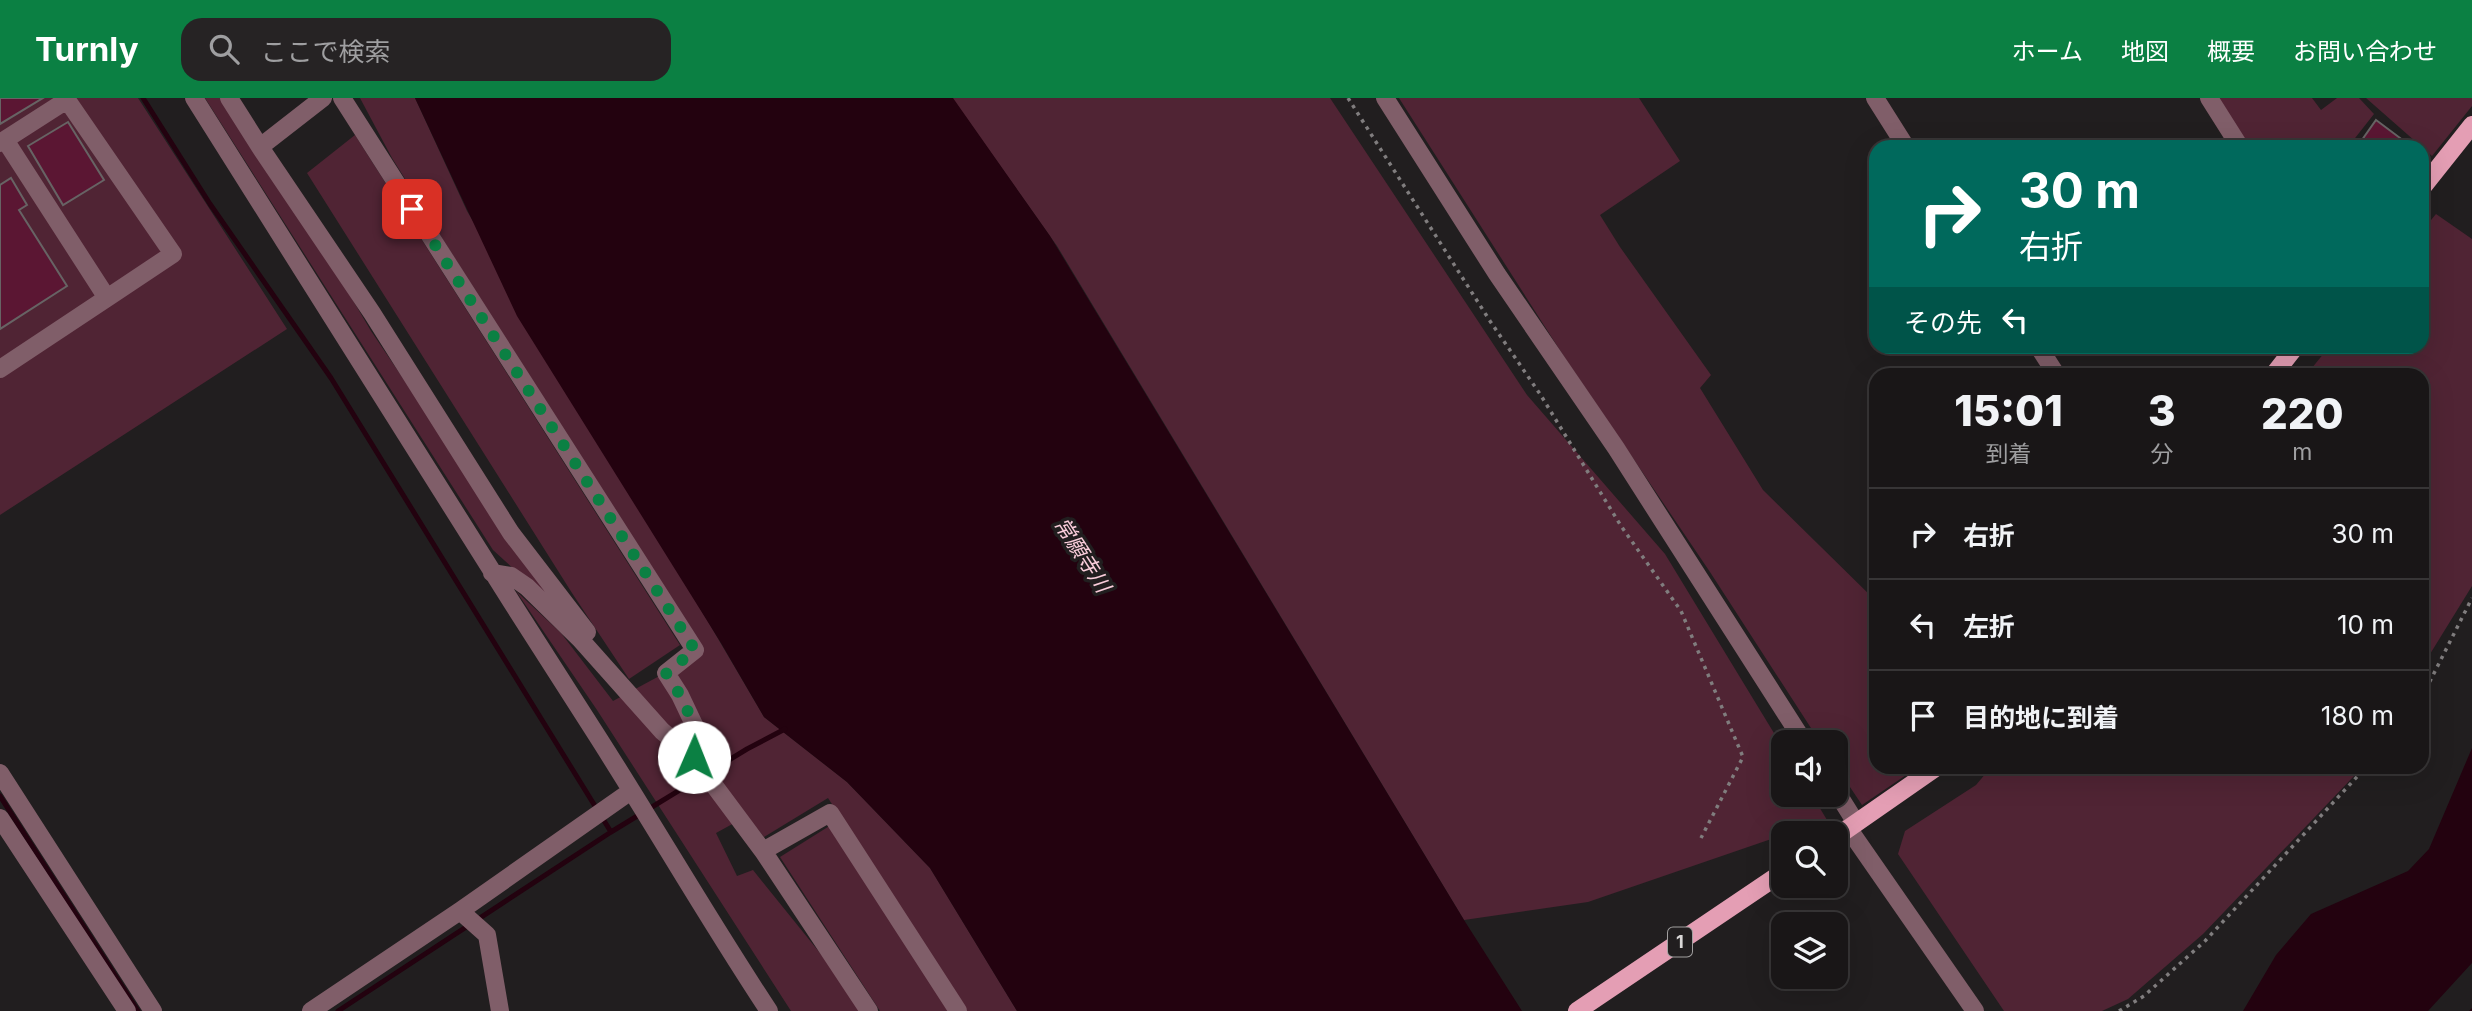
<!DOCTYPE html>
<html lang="ja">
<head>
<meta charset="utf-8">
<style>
	body { margin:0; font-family:Inter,"Noto Sans JP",sans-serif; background:#262324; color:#f1f3f6; height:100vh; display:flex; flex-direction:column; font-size:26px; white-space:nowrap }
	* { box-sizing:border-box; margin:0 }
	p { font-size:23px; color:#9f9fa1 }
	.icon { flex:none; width:38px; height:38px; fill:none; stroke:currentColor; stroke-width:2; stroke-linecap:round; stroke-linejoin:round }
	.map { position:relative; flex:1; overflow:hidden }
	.sheet { position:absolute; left:1869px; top:270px; width:560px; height:406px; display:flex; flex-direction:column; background:#191617; border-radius:21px; box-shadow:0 7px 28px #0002,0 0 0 2px #373536 }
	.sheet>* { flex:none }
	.top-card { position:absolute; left:1869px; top:42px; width:560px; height:214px; border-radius:21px; box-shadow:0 7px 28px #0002,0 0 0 2px #373536; background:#00695c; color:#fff; overflow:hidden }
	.buttons { position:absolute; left:1771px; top:632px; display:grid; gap:14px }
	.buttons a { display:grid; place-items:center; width:77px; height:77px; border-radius:14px; background:#191617; box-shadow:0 7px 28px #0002,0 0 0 2px #373536; font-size:35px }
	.pin { position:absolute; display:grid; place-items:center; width:60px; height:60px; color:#fff; margin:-30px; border-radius:14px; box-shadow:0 4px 10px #0006 }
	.me { position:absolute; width:77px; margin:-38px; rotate:1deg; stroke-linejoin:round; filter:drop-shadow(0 0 5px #0008) }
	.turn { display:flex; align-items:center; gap:24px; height:147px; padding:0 35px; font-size:32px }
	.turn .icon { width:91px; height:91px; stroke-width:2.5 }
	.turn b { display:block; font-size:49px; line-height:60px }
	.then { display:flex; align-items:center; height:66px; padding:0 35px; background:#0003; gap:14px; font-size:26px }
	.eta { display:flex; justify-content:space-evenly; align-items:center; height:119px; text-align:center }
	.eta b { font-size:42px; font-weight:800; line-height:49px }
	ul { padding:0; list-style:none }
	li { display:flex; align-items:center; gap:21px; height:91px; padding:0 35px; border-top:2px solid #373536 }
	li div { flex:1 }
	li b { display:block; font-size:26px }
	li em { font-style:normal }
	header { display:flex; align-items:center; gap:42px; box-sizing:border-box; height:98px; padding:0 35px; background:#0b8043; color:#fff }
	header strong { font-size:33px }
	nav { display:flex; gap:38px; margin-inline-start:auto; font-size:24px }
	.search { width:490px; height:63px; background:#262324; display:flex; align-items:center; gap:18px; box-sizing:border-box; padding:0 24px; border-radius:21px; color:#9f9fa1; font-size:26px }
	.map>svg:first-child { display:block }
	.green { fill:#502434 }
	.water { fill:#23020f }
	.pier { fill:#211e1f }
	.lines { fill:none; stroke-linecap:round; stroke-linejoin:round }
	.stream { stroke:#23020f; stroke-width:5 }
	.building { fill:#5b1633; stroke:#676364; stroke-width:2 }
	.path { stroke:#807d7e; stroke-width:3.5; stroke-dasharray:3.5 5; stroke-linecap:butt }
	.minor { stroke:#805e69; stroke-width:18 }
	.major { stroke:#e49eb4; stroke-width:18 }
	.route { stroke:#0b8043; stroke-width:12; stroke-dasharray:0 21.6 }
	.labels { text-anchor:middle; stroke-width:7; stroke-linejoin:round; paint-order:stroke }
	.shield { fill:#211e1f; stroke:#a2a0a0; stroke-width:2 }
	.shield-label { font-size:18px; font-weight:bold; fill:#d9d7d7 }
	.water-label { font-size:21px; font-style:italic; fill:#facddb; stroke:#211e1f }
</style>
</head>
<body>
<header>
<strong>Turnly</strong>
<div class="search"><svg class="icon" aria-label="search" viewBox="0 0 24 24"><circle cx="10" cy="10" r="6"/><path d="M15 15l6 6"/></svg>ここで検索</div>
<nav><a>ホーム</a><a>地図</a><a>概要</a><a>お問い合わせ</a></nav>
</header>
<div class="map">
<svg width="2472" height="913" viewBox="0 0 2472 913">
	<rect width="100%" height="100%" fill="#211e1f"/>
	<path class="green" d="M0,0h138l149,231 -287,186z
		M205,0h16l110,165 40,68 190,281 -68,-62z
		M360,0h55l52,113 297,506 83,65 83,86 87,143h-50l-139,-213 -64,39 -17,-21 -31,17 21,43 16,-6 71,88 37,53h-70l-194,-301 -81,-119 45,42 52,68 89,-48 -310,-495z
		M952,0h378l197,297 138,159 118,194v46l29,1 15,25 -44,13v2l-195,67 -124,18 -407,-674z
		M1399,0h240l41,63 -80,54 20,32 91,128 -11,13 63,102 113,111v165l42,1 -56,38 -26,-39v-24h-16l-110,-170 -147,-217z
		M2218,0h94l9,12 16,-12h22l15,16 -26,33h-100z
		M2366,0h106v8l-40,50z
		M355,37l325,510 -51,34 -57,-86 -265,-420z
		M2436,116l36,25v347l-50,81v-293h-115l22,-27 93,-1v-115z
		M1992,668h368v1l-6,9 -151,158 -75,65 -26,12h-98l-106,-157 7,-23 71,-46z
		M831,727l120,186h-71l-100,-154z"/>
	<path class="water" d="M415,0h538l97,138 414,684 58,91h-505l-87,-143 -83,-86 -83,-65 -43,-74 -204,-327z
		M2472,650v263h-229l33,-56 35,-41 97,-43 21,-22z"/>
	<path class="pier" d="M2472,865v45l-3,3h-41z"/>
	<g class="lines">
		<path class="stream" d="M143,0l67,106 121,174 280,454
			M0,698l138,215
			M338,913l273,-179 136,-83 38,-20"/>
	</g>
	<path class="building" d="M0,0h43l-43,26z
		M2376,22l36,27h-55z
		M68,24l36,58 -41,25 -35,-59z
		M11,80l16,27 -8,5 48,76 -67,43v-144z"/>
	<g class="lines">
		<path class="path" d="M1348,0l142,223 50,73 81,132 60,85 62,146 -42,81
			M2422,599l50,-99
			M2119,913l25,-15 61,-55 162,-175"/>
		<path class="minor" d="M194,0c133,211 265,423 400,633 59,92 114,188 175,280
			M229,0l31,49
			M323,0l-63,49 112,166 139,220 76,99 -7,7 -53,-52 -16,-11 -19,-3
			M342,0l353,552 -29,23 14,22 18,38 -5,24 70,94
			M1385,0l112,176 119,174 188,294
			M1875,0l31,49
			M2209,0l31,49
			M5,42l102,158 66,-44 -106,-154
			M0,45l67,-43 -1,-2
			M2038,248l18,28
			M0,271l107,-71
			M580,541l82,92 31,26
			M0,675l153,238
			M1836,693l20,32
			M0,720l127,193
			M1848,730l127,183
			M460,813l27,24 13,76
			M311,913l149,-100 171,-120
			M869,913l-106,-160 67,-38 128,198"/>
		<path class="major" d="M2422,90l50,-63
			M2274,276l22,-28
			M1836,739l102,-71
			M1577,913l206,-139"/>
	</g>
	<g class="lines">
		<path class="route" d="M412,111l283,441 -29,23 14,22 18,38 -4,24"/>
	</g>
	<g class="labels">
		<rect class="shield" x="1668" y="829.5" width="24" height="29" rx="5"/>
		<g class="shield-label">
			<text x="1680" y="850">1</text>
		</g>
		<g class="water-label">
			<text transform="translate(1082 457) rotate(57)" y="7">常願寺川</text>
		</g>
	</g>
</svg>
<div class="buttons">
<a><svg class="icon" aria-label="sound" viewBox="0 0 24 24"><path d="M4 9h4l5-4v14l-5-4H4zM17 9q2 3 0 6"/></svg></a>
<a><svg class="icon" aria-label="search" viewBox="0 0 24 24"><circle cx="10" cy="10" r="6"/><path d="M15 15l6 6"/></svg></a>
<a><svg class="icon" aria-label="layers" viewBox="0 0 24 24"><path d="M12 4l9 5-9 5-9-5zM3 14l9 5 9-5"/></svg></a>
</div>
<div class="pin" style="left:412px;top:111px;background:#d93025"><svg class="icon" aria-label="arrive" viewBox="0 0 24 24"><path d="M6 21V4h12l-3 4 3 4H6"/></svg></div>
<svg class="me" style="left:694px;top:659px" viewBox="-20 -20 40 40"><circle r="19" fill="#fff"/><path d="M0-13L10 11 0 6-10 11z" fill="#0b8043"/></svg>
<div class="top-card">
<div class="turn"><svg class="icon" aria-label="right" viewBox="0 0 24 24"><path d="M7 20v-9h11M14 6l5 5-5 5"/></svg><div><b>30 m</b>右折</div></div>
<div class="then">その先<svg class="icon" aria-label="left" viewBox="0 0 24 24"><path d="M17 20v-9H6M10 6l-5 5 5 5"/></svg></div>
</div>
<section class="sheet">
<div class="eta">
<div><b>15:01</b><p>到着</p></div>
<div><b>3</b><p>分</p></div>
<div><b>220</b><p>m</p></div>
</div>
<ul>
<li><svg class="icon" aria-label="right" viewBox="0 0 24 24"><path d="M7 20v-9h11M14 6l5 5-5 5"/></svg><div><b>右折</b></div><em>30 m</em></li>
<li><svg class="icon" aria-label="left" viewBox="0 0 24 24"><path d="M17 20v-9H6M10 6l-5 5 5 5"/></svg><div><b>左折</b></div><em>10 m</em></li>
<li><svg class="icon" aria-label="arrive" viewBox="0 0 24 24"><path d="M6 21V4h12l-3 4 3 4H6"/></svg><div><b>目的地に到着</b></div><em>180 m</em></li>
</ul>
</section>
</div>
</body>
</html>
